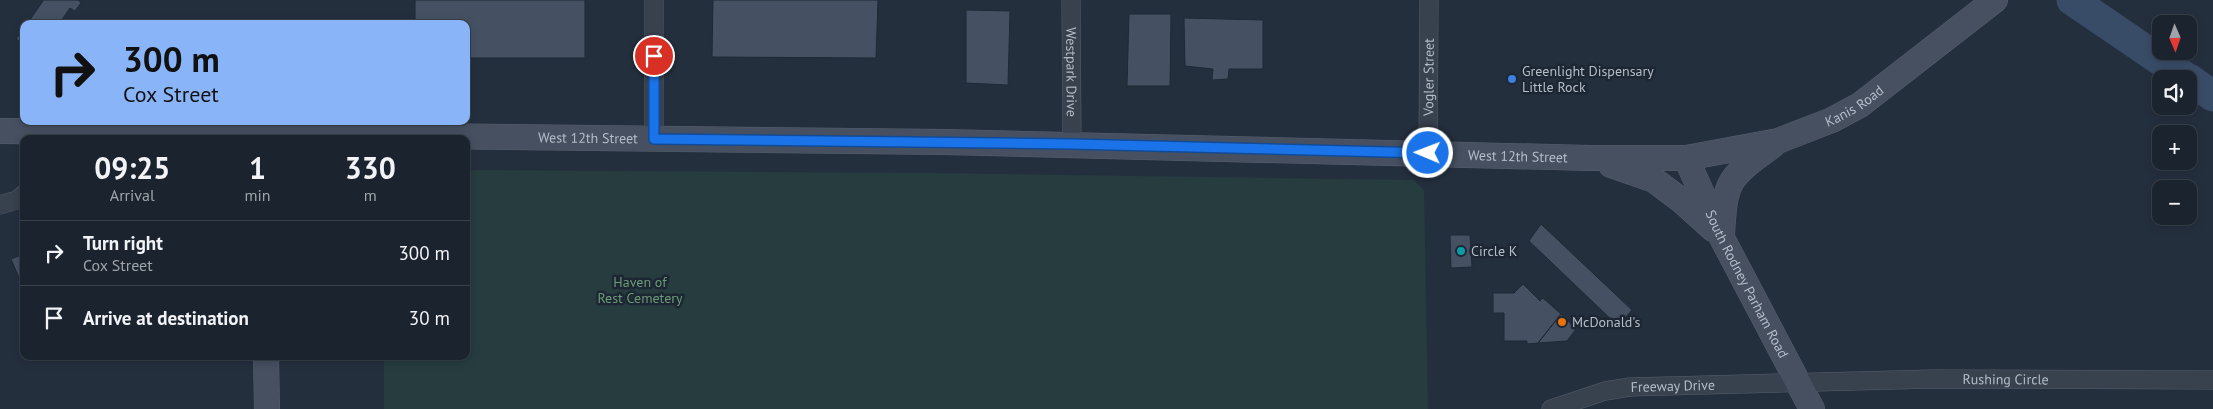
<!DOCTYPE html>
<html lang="en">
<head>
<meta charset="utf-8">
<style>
	body { margin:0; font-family:"PT Sans",sans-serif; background:#242b36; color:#f1f3f6; height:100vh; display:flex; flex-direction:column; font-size:19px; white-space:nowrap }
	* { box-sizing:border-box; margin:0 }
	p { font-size:16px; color:#a0a4aa }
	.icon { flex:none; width:28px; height:28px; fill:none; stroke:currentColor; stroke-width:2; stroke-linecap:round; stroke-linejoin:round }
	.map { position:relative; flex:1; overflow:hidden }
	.drawer { position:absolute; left:20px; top:135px; width:450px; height:225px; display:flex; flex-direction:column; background:#1b232e; border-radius:10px; box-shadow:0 2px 8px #0003,0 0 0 1px #39404a }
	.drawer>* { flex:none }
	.banner { position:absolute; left:20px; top:20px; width:450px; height:105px; border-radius:10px; box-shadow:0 2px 8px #0003,0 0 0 1px #39404a; background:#8ab4f8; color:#111; overflow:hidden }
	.needle { width:32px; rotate:178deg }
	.fabs { position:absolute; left:2152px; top:15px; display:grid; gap:10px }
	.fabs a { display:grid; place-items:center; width:45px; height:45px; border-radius:10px; background:#1b232e; box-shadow:0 2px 8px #0003,0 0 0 1px #39404a; font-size:25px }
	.pin { position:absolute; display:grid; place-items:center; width:42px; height:42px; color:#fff; margin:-21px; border:2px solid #fff; border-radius:50%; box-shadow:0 1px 5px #0007 }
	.me { position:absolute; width:55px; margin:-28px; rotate:271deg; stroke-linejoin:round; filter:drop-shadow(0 0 4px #0008) }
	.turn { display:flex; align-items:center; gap:18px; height:105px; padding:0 20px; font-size:22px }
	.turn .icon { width:65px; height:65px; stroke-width:2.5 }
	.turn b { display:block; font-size:35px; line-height:42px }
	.eta { display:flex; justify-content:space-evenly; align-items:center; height:85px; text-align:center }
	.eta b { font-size:30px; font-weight:700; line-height:35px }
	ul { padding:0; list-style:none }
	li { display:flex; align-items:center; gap:15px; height:65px; padding:0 20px; border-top:1px solid #39404a }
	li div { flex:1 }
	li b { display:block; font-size:19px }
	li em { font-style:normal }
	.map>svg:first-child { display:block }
	.green { fill:#263c3f }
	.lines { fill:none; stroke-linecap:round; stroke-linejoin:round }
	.river { stroke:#394c67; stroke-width:31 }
	.building { fill:#455162; stroke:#1f2835 }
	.street-casing { stroke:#565f6c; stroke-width:19 }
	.secondary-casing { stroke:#565f6c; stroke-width:26 }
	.street { stroke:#38414e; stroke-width:18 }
	.secondary { stroke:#465061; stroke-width:25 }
	.route-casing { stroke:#114b97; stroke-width:12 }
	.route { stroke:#1a73e8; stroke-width:9 }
	.shop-dot { fill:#3f7fe0; stroke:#1d2633; stroke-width:2 }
	.culture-dot { fill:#0f9aa8; stroke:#1d2633; stroke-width:2 }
	.food-dot { fill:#e8710a; stroke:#1d2633; stroke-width:2 }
	.labels { text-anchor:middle; stroke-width:5; stroke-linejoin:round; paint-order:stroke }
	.poi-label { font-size:14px; fill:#b4bcc9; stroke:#1d2633; text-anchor:start }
	.street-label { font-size:14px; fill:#b4bcc9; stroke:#1d2633 }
	.park-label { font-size:14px; fill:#6b9a76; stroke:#1d2633 }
</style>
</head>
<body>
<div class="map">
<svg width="2213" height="409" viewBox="0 0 2213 409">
	<rect width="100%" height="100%" fill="#242f3e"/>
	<path class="green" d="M466,170l468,3 480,7 10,10 4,219h-1044v-53h82z"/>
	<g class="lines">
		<path class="river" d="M2072,0l116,79
			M2189,79l24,17"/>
	</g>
	<path class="building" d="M41,0h37l3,3 -6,8 -5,-3 -11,16h-32l16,-23z
		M415,0h170v58h-119v-34h-51z
		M713,0h165l-2,58 -164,-1z
		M966,10l44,1 -2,74 -42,-2z
		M1129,14h42l-1,72h-43z
		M1184,18l79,2v49h-34l-1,10 -16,1 1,-11 -28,-3z
		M24,28v17l-8,-6z
		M1541,224l91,86 -14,16 -89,-85z
		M1450,235h20l2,32 -21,1z
		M24,254v33h-1l-12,-28z
		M1523,284l17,17 3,-3 18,16 -23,29 -11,1v-3h-23v-28h-11v-20h21z
		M1561,314l15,15 -9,12 -29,2z"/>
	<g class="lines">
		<defs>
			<g id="street">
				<path d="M654,0v139"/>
				<path id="s1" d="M1071,0l1,145"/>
				<path id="s2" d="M1428,153l1,-153"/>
				<path d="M0,205l17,-5 7,-6"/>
				<path id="s3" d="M1551,409l54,-18 25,-4 303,-8 280,1"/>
			</g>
			<g id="secondary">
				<path id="s4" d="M0,131l944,11 646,16h96l92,-17 54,-21 28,-15 135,-105"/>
				<path id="s5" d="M1686,158l36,80 90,171"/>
				<path d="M1611,165l43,15 28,21 31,28"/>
				<path d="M1722,235c3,-55 6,-57 50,-89"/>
				<path d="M266,356l1,53"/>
			</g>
		</defs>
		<use href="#street" class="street-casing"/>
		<use href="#secondary" class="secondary-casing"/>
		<use href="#street" class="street"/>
		<use href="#secondary" class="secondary"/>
	</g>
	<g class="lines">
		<defs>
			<path id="route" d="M654,56v83l418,5 356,9"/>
		</defs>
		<use href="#route" class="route-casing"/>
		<use href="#route" class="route"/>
	</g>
	<circle class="shop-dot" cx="1512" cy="79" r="5"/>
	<circle class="culture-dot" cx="1461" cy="251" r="5"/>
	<circle class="food-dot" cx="1562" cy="322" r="5"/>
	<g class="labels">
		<g class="poi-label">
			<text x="1522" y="76">Greenlight Dispensary<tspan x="1522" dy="16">Little Rock</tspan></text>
			<text x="1471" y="256">Circle K</text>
			<text x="1572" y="327">McDonald's</text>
		</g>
		<g class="street-label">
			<text dy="5" stroke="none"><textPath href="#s1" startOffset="72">Westpark Drive</textPath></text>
			<text dy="5" stroke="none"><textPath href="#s2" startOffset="76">Vogler Street</textPath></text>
			<text dy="5" stroke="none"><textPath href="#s4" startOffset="1864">Kanis Road</textPath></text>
			<text dy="5" stroke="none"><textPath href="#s4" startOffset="588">West 12th Street</textPath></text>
			<text dy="5" stroke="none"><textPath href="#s4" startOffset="1518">West 12th Street</textPath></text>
			<text dy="5" stroke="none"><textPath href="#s5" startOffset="140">South Rodney Parham Road</textPath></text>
			<text dy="5" stroke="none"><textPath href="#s3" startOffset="458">Rushing Circle</textPath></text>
			<text dy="5" stroke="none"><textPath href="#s3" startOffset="125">Freeway Drive</textPath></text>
		</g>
		<g class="park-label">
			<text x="640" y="287">Haven of<tspan x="640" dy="16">Rest Cemetery</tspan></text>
		</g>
	</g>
</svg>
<div class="fabs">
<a><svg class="needle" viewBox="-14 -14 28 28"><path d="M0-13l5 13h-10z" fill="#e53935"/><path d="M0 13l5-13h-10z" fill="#a0a4aa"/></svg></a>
<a><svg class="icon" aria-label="sound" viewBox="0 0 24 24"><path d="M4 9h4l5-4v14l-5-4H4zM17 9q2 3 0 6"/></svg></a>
<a>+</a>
<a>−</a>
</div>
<div class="pin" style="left:654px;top:56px;background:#d93025"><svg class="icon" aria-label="arrive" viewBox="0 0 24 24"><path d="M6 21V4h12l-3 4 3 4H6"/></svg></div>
<svg class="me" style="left:1428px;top:153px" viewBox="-20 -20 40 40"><circle r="17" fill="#1a73e8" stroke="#fff" stroke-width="3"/><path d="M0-11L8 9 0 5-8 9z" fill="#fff"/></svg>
<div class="banner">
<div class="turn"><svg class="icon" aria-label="right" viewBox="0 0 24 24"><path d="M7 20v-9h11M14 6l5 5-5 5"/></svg><div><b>300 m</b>Cox Street</div></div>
</div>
<section class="drawer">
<div class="eta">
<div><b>09:25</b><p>Arrival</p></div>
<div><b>1</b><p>min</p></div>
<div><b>330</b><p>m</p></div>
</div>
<ul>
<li><svg class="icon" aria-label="right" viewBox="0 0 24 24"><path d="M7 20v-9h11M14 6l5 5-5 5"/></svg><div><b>Turn right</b><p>Cox Street</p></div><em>300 m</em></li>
<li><svg class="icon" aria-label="arrive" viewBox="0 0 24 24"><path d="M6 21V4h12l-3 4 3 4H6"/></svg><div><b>Arrive at destination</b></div><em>30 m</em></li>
</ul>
</section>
</div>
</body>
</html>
